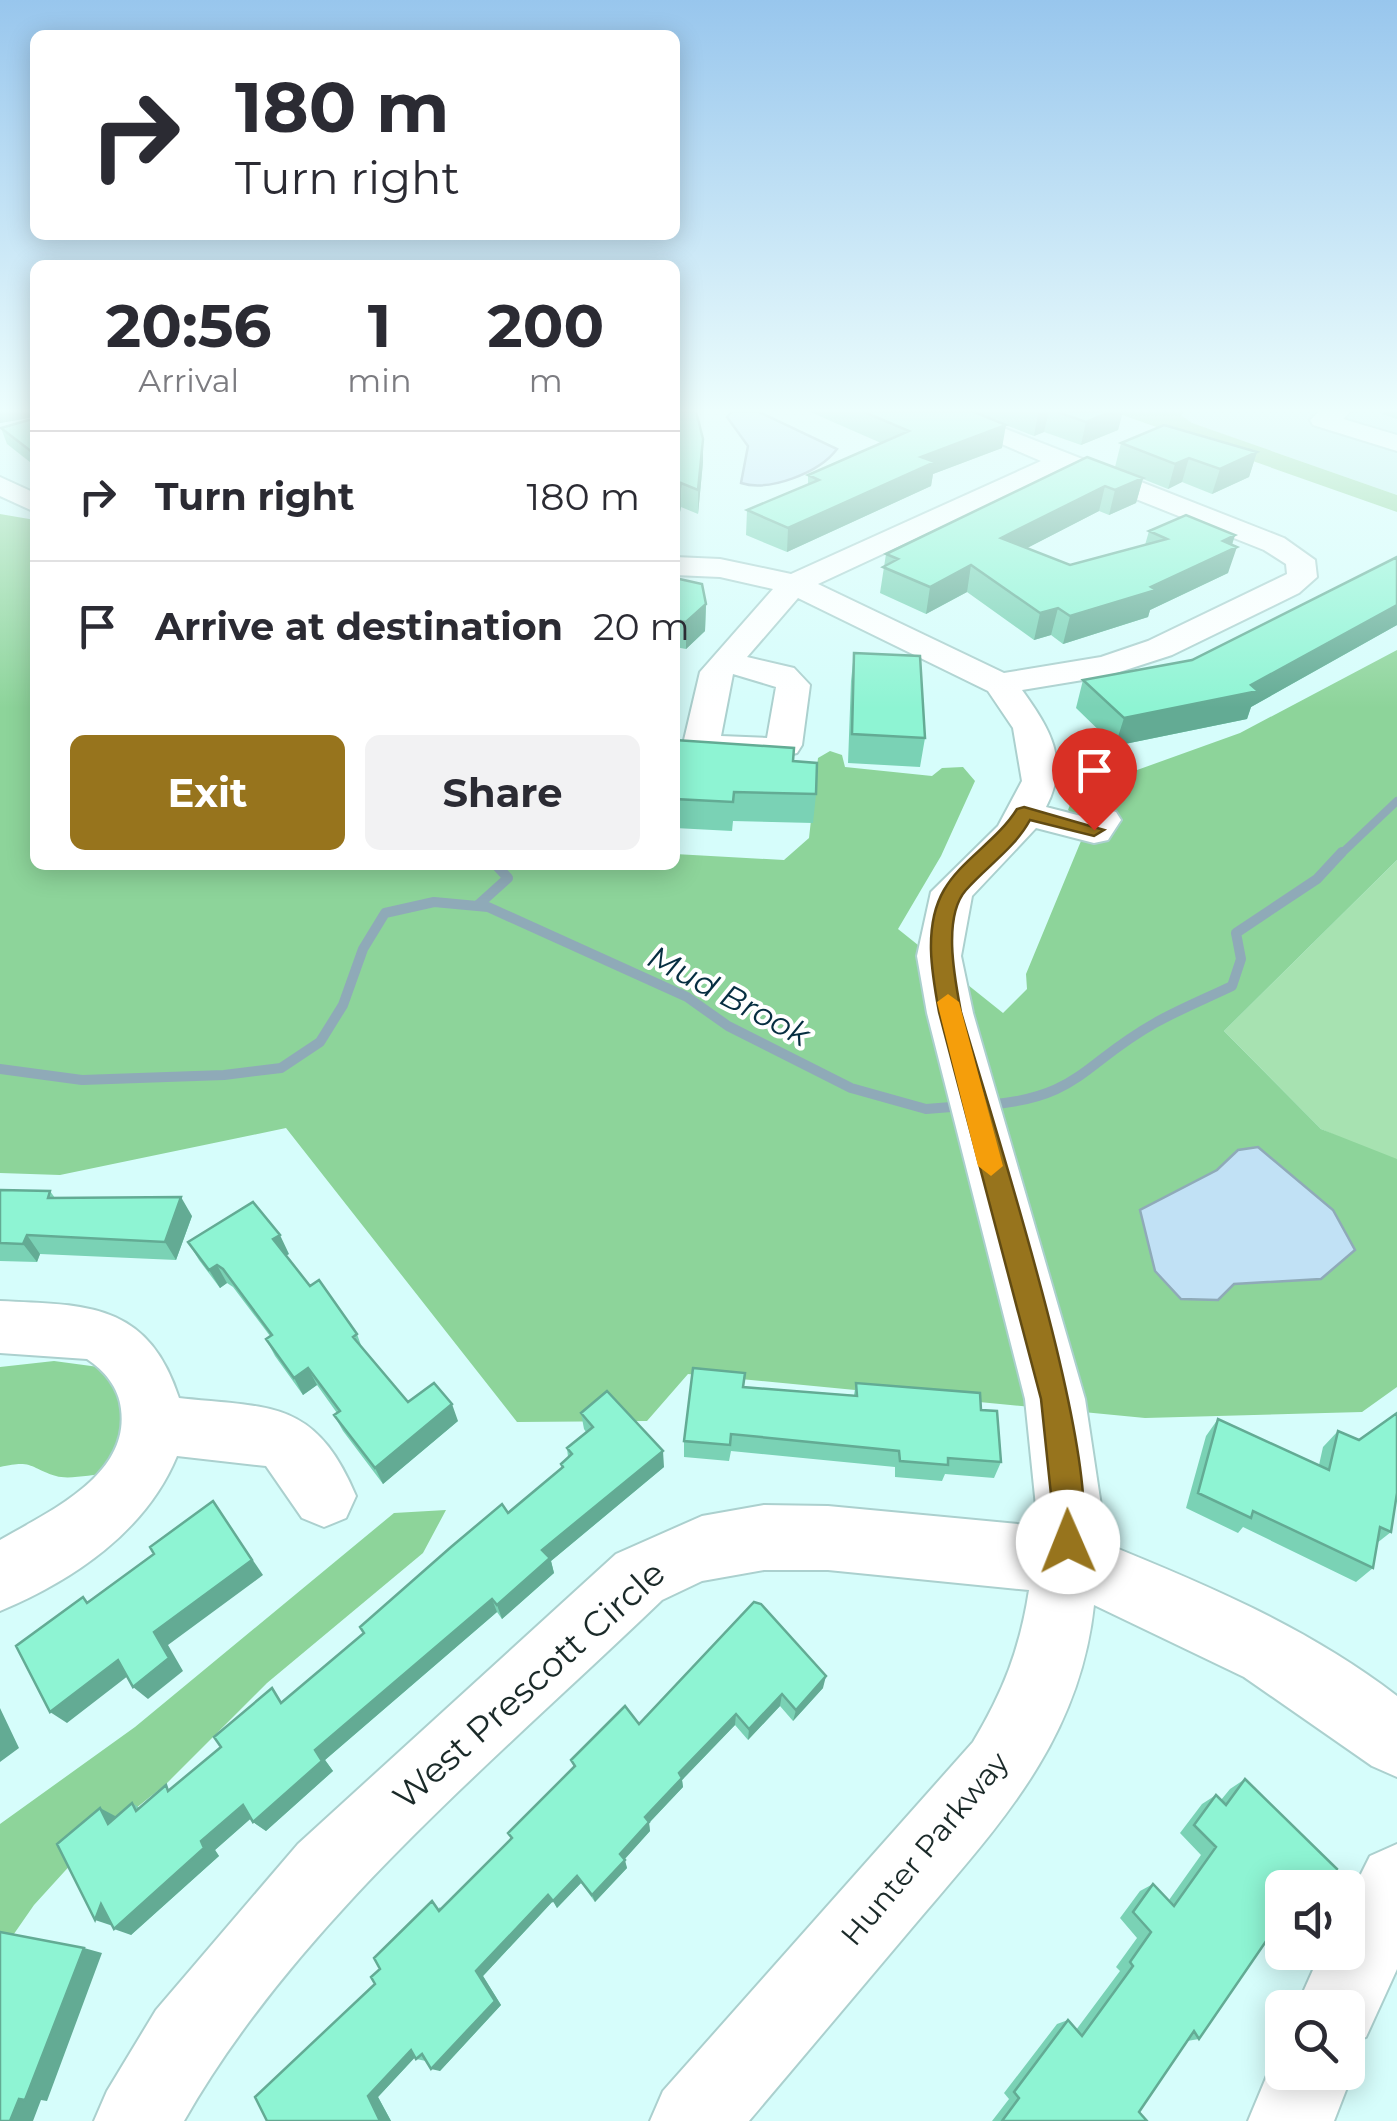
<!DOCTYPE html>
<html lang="en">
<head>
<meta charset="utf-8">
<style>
	body { margin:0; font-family:Montserrat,sans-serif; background:#f2f2f3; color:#2b2b33; height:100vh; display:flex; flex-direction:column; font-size:38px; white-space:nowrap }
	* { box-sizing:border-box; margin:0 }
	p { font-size:32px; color:#7c7c81 }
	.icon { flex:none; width:55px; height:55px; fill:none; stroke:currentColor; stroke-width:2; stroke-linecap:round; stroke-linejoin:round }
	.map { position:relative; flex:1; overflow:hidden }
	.drawer { position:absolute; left:30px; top:260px; width:650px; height:610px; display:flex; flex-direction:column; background:#fff; border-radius:15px; box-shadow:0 5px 25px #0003 }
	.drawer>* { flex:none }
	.banner { position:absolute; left:30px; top:30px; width:650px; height:210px; border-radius:15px; box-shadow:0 5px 25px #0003; background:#fff; color:#2b2b33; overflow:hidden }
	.tools { position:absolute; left:1265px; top:1870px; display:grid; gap:20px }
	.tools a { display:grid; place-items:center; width:100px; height:100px; border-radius:15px; background:#fff; box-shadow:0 5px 25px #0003; font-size:50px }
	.pin { position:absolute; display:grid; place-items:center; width:85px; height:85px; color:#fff; margin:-102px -42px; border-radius:50% 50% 50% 0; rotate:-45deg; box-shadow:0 0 10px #0007 }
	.pin .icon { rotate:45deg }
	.me { position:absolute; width:110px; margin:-55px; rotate:359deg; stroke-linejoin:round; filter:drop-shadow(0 0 8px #0008) }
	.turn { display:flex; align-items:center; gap:35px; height:210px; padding:0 40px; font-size:45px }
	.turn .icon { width:130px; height:130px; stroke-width:2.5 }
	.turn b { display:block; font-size:70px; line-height:85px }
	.eta { display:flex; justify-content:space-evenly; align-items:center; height:170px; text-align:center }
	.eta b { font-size:60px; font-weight:700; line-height:70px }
	.primary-button { display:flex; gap:20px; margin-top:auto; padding:20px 40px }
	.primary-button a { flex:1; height:115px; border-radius:15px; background:#97741d; color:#fff; font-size:40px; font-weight:700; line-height:115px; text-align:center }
	.primary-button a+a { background:#f2f2f3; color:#2b2b33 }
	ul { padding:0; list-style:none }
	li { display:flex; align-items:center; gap:30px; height:130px; padding:0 40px; border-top:2px solid #e1e1e2 }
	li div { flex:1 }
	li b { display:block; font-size:38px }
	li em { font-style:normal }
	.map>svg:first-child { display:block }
	.built { fill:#c0efed }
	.green { fill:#a7e2b1 }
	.forest { fill:#8dd49a }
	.water { fill:#c1e1f5; stroke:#8faab8; stroke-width:2.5 }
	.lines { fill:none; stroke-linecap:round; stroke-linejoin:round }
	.stream-far1 { stroke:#8faab8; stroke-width:8 }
	.stream { stroke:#8faab8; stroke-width:10 }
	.minor-casing { stroke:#abd0ce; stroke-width:4 }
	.minor { fill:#fff; fill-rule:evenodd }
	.wall { fill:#7ad2b5 }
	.shaded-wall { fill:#63ab94 }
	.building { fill:#8ef4d3; stroke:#63ab94; stroke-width:2.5 }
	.route { fill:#97741d; stroke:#624b13; stroke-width:2.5 }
	.slow { fill:#f59e0b }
	.labels { text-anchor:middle; stroke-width:8; stroke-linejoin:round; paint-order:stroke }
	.street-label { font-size:30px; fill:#1b2a29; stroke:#fff }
	.water-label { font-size:32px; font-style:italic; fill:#062e41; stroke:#fff }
	.near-street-label { font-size:35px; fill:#1b2a29; stroke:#fff }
</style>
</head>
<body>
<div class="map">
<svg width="1397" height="2121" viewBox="0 0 1397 2121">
	<rect width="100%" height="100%" fill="#d6fdfb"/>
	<path class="built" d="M1187,411h210v84l-206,-72 -11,-9z"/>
	<path class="green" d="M1397,860v299l-6,1 -70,-31 -97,-98z"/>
	<path class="forest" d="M1111,411h75l-5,4 11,8 205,72v17z
		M0,514l35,6v345h640v-11l109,6 25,-22 9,-80 12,-7 12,4 3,12 87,9 10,-8 21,-1 12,14 -34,75 -43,73 105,84 24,-24 -1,-15 55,-133 1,-18 -14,-13 8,-21 22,-13 28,-2 114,-41 157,-83v210l-173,171 97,98 76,30v228l-35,25 -217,6 -457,-44 -41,47 -130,1 -231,-294 -226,47 -60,-2z
		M54,1361l52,7c36,48 24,55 1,106 -14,0 -38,6 -51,2 -26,-8 -23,-17 -56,-9v-100z
		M446,1510l-23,43 -156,130 -101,101 -82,66 -50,55 -34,49v-130l135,-97 259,-214z"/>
	<path class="water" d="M732,411h25l80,38c-18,24 -68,43 -96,34l7,-37 -21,-29z
		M1258,1147l75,63 22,40 -34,29 -87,5 -16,16 -37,-1 -26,-28 -15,-61 77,-40 21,-20z"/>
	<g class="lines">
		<path class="stream-far1" d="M1340,855l57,-54"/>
		<path class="stream" d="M478,905l30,-27 -12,-13
			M0,1069l82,11 142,-5 57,-7 39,-26 23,-37 20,-56 22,-36 49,-11 54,5 199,90 41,29 123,62 75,21 38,-3
			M986,1105c94,-7 97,-42 169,-82 25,-14 52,-25 77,-37l9,-27 -5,-26 81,-54 25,-27"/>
		<defs>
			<path id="minor" d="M925,411h35l324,127 31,22 2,17 -18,16 -127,62 -65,21 -85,14c28,39 48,71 24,117l39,10 17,-9 14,4 5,8 -13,20 -14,3 -58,-15 -64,68 -11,60 12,57 112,386 18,120 -2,23c104,42 206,85 296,154v81l-25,-11 -128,-89 -150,-72c-15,139 -98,223 -183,324 -54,64 -108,128 -162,192h-99l13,-30 310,-349c30,-50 47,-93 56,-152l-201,-20h-64l-62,11 -40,19c-164,158 -365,322 -478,521h-90l13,-30 49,-81 142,-166 318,-290 86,-38 62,-11 64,1 210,20 -13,-127 -98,-386 -10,-57 14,-64 67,-66 24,-45 -9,-53 -25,-37 -190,-93 -51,59 47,11 16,17 -8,60 -5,8c-32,8 -91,19 -113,-13l16,-68 73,-83 -53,-12 -45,-2v-18l45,2 71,15 250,-113zM1063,470l201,80 22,14 1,10 -139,67 -47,16 -97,16 -186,-89zM733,674l43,13 -9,51 -46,-2z
				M1320,411h31l-8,8 54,16v16l-84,-26 -3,-5z
				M0,477l35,16v19l-35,-16z
				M0,1301c86,4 148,1 179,97 92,10 136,1 177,98l-10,22 -22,9 -22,-9 -36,-52 -89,-10c-31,75 -103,124 -177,155v-71c48,-28 130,-64 121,-131 -2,-21 -17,-39 -34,-50l-87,-6z
				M1397,1844v125l-31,68 -18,7v-36h-52l25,-56h27v-52l22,-44z
				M1281,2042l1,30h66v-13l5,13 -19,49h-86z"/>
		</defs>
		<use href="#minor" class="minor-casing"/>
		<use href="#minor" class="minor"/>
	</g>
	<path class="wall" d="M0,411h35v55l-28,-22 -6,-16 31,-9v-2l-32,6z
		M675,411l28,51 -5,52 -17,-7 -6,30z
		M808,411h315l-5,19 -37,15 -37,-13 -10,4 -47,-18 15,30 -69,26 -2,12 -144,66 -41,-17 1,-25 61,-26v-9l73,-32z
		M1384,411h13v8l-15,-5z
		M1121,443l136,9 -8,25 -37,17 -30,-12 -14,7 -25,-10 -7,24 -27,12 -10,-4 -72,37 43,17 75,-20 4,-14 86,4 -3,10 -4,28 -78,37 -2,7 -85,27 -12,-9 -17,5 -67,-48 -41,22 -46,-21 6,-39 229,-87z
		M1397,557v68l-146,82 -4,12 -132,27 -39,-38 7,-28 109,-20z
		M675,578l31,26 -1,27 -19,18 -11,-2z
		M854,653l71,85 -5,29 -72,-4 3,-82z
		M675,740l118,21 23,33 -3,29 -80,-2 -1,10 -57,-3z
		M0,1190l50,1 5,7 137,18 -16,44 -136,-6 -3,8 -37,-1z
		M188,1242l101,12 -3,1 24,31 47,48 5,14 46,54 50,19 -75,63 -40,-53 -9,-16 3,-2 -20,-28 -14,10 -28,-39 -9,-17 4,-3 -37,-49 -6,-4 -7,5 -21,-28z
		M856,1383l125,27 20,52 -7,16 -49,-4 -3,7 -47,-4v-10l-164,-16 -2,10 -45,-4v-16l60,-54 110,8z
		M581,1413l83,54 -113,94 3,12 -52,46 -5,-7 -172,148 8,11 -67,60 -13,-9 -2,-4 -36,32 4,6 -88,79 -31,-127 16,9 16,-14 8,5 31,-19 50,-42 63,-47 278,-232 -1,-4 7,-7 -1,-9 19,-16 -2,-3z
		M1218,1419l101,46 4,-18 15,-16 53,101 -14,11 -4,25 -17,14 -113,-55 -5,6 -52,-25 20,-72z
		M754,1602l69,86 -30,33 -13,-15 -32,34 -13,-15 -53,55 1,7 -34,36 1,8 -26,29 3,8 -32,34 -14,-19 -24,25 -4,-7 -70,75 18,29 -61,66 -14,-10 -10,-2 -1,-2 -37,40 13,24h-124l108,-137 65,-77 1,2 71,-71 62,-71 -3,-7 68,-36z
		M1245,1779l37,109v38l-3,-3 -80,116 -12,2 -48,71 8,9h-155l17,-22 -5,-6 53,-69 11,-4 8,10 44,-59 -4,-4 21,-29 -17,-20 20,-27 13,-7 16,16 32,-45 -21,-22 22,-29 14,-9 5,5 9,-11z"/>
	<path class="shaded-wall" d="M0,411h35v6l-35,6z
		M1043,411h6l-5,21 -10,4 4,-23z
		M1113,411h10l-5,19 -37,15 5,-23z
		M1006,425l-4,23 -69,26 -2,12 -144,66 1,-24 133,-71z
		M703,439v23l-5,52v-24z
		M1257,452l-8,25 -37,17 8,-25z
		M1189,458l-7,24 -14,7 7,-25z
		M1143,478l-7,25 -27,12 6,-25z
		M681,483v24l-6,30v-26z
		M1105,486l-6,25 -103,53 5,-26z
		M1235,535l-5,15 7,-3 -9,26 -78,37 -2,7 -85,27 7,-28 81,-29 72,-46z
		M971,565l-4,27 -41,22 4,-27z
		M706,604l-1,27 -19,18v-27z
		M1397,605v20l-146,82 -4,12 -132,27 9,-28 127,-33z
		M1058,608l-7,27 -17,5 6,-27z
		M181,1197l11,19 -16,44 -11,-18z
		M27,1235l13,19 -3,8 -14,-18z
		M280,1235l9,19 -7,4 -9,-19z
		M217,1265l10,18 -7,5 -11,-18z
		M308,1368l9,17 -14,10 -9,-17z
		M452,1404l6,17 -75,63 -8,-16z
		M663,1451l1,16 -113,94 3,12 -52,46 -5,-14 45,-55z
		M213,1501l50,74 -95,70 15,26 -35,28 -15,-12 21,-55z
		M492,1599l5,13 -172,148 8,11 -67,60 -13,-9 62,-72z
		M118,1660l15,12 -66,51 -17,-11z
		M826,1676l-3,12 -30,33 3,-11z
		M782,1694l-2,12 -32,34 1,-11z
		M0,1708l19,40 -19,14z
		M736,1714l-1,11 -53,55 1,7 -34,36 1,8 -28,31 -2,-8 25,-37 34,-44z
		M243,1805l13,9 -41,36 4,6 -88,79 -17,-6 87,-88z
		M100,1808l17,9 -9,7z
		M625,1860l2,8 -32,34 -3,-7z
		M577,1876l4,7 -24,25 -4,-7 -70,75 18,29 -61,66 -9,-2 45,-98 72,-76z
		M101,1904l12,22 -18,-6z
		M84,1948l18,5 -55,148 -6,-1 -8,21h-23z
		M411,2050l9,2 -42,45 13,24h-11l-12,-25z"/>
	<path class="building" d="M32,411h3v41h-3l-31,-24 31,-9z
		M675,411h21l7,28 -5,51 -17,-7 -6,28z
		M862,411h110l34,14 -85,32 14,5 -147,66 -41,-18 72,-30 -11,-5 101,-44z
		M1055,411h58l-27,11z
		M1164,425l93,27 -37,17 -31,-11 -14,6 -54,-21z
		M1087,457l56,21 -28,12 -10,-4 -104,52 69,27 97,-26 -18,-8 37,-16 49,20 -12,6 14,6 -86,40 5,3 -86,26 -12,-8 -18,5 -69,-48 -41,22 -47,-20 15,-8 -12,-5z
		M1397,557v48l-146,80 7,6 -134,27 -41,-38 109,-20z
		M675,578l27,6 4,20 -20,18 -11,-2z
		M854,653l66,3 5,82 -73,-4z
		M675,740l119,8 -1,13 24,2 -1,31 -82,-2 -1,10 -58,-3z
		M0,1190l50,1 -2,7 133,-1 -16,45 -138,-7 -4,9 -23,-1z
		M253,1202l27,33 -7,4 37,47 9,-6 38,54 -4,3 55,65 26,-19 18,21 -77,64 -41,-53 6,-4 -32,-43 -14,10 -28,-39 6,-4 -49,-66 -6,-4 -8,5 -21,-28z
		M693,1368l52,5 -2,14 114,9 -1,-13 124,10 1,17 16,1 4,51 -53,-4v7l-48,-4 -1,-10 -168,-17 -1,11 -46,-4z
		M607,1391l56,60 -121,99 8,8 -53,47 -5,-6 -177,151 7,11 -69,61 -10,-17 -42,36 3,7 -90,81 -13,-25 -6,16 -38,-76 43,-36 8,16 24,-21 4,8 30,-26 2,6 53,-44 -7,-10 58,-49 9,15 83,-70 -4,-6 91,-80 51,-43 6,9 55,-46 -2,-3 11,-10 -5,-6 26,-21 -12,-14z
		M1397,1413v80l-6,39 -11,-5 -7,41 -120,-57 -2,7 -53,-25 20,-74 111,51 9,-39 21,9z
		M213,1501l39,59 -98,72 15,26 -36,29 -15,-27 -68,52 -34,-66 67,-49 4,6 67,-49 -4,-7z
		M754,1602l7,2 65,72 -30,34 -14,-16 -33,35 -13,-15 -57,59 3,5 -37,39 4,5 -29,32 5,6 -33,35 -15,-19 -24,25 -5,-6 -72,76 19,30 -64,68 -9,-15 -6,5 -5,-9 -43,46 12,25h-113l-12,-24 120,-113 -4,-7 9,-8 -6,-11 58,-57 7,10 73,-73 -4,-5 67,-67 -4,-6 54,-54 14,18z
		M1245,1779l92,90 -12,19h-43v30l-83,121 -5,-8 -55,81 8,9h-145l17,-23 -5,-6 54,-72 14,16 51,-70 -3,-4 21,-30 -18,-20 20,-28 21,22 42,-59 -22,-22 22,-30 10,10z
		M0,1932l84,16 -59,152 -6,-1 -9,22h-10z"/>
	<linearGradient id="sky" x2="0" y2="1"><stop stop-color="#98c6ed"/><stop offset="0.58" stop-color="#edfefd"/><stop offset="1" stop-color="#edfefd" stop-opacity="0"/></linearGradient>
	<rect width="1397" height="708" fill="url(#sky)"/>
	<path class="route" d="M1024,807l80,23 -10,6 -64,-16c-15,28 -43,46 -64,70 -24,27 -11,90 -5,122 27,97 149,465 118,540l-11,5 -11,-5 -16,-153 -102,-387c-7,-38 -16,-86 5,-122 17,-30 54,-50 73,-81z"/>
	<path class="slow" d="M948,994l11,8 44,164 -12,10 -13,-10 -41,-164z"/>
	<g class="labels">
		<g class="street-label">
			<text transform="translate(925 1849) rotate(-50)" y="10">Hunter Parkway</text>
		</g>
		<g class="water-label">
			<text transform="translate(729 996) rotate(28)" y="11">Mud Brook</text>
		</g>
		<g class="near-street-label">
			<text transform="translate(529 1685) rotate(-42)" y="12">West Prescott Circle</text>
		</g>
	</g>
</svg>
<div class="tools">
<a><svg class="icon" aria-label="sound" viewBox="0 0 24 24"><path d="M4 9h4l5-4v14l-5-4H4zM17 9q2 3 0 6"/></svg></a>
<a><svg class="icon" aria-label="search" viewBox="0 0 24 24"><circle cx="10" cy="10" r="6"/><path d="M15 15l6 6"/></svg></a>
</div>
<div class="pin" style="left:1094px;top:830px;background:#d93025"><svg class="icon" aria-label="arrive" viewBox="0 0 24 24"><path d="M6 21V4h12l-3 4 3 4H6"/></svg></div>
<svg class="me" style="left:1068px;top:1542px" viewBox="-20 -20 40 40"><circle r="19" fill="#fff"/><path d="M0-13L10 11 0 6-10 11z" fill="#97741d"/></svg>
<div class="banner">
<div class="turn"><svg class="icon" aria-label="right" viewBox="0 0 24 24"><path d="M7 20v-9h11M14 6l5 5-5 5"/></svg><div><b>180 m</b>Turn right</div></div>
</div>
<section class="drawer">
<div class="eta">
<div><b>20:56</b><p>Arrival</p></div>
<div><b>1</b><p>min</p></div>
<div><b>200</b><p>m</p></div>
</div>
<ul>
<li><svg class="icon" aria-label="right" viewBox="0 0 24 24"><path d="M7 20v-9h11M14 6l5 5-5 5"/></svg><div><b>Turn right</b></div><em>180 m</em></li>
<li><svg class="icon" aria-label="arrive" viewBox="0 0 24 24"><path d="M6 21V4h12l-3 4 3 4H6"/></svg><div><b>Arrive at destination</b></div><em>20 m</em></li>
</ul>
<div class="primary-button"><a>Exit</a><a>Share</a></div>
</section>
</div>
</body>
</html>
